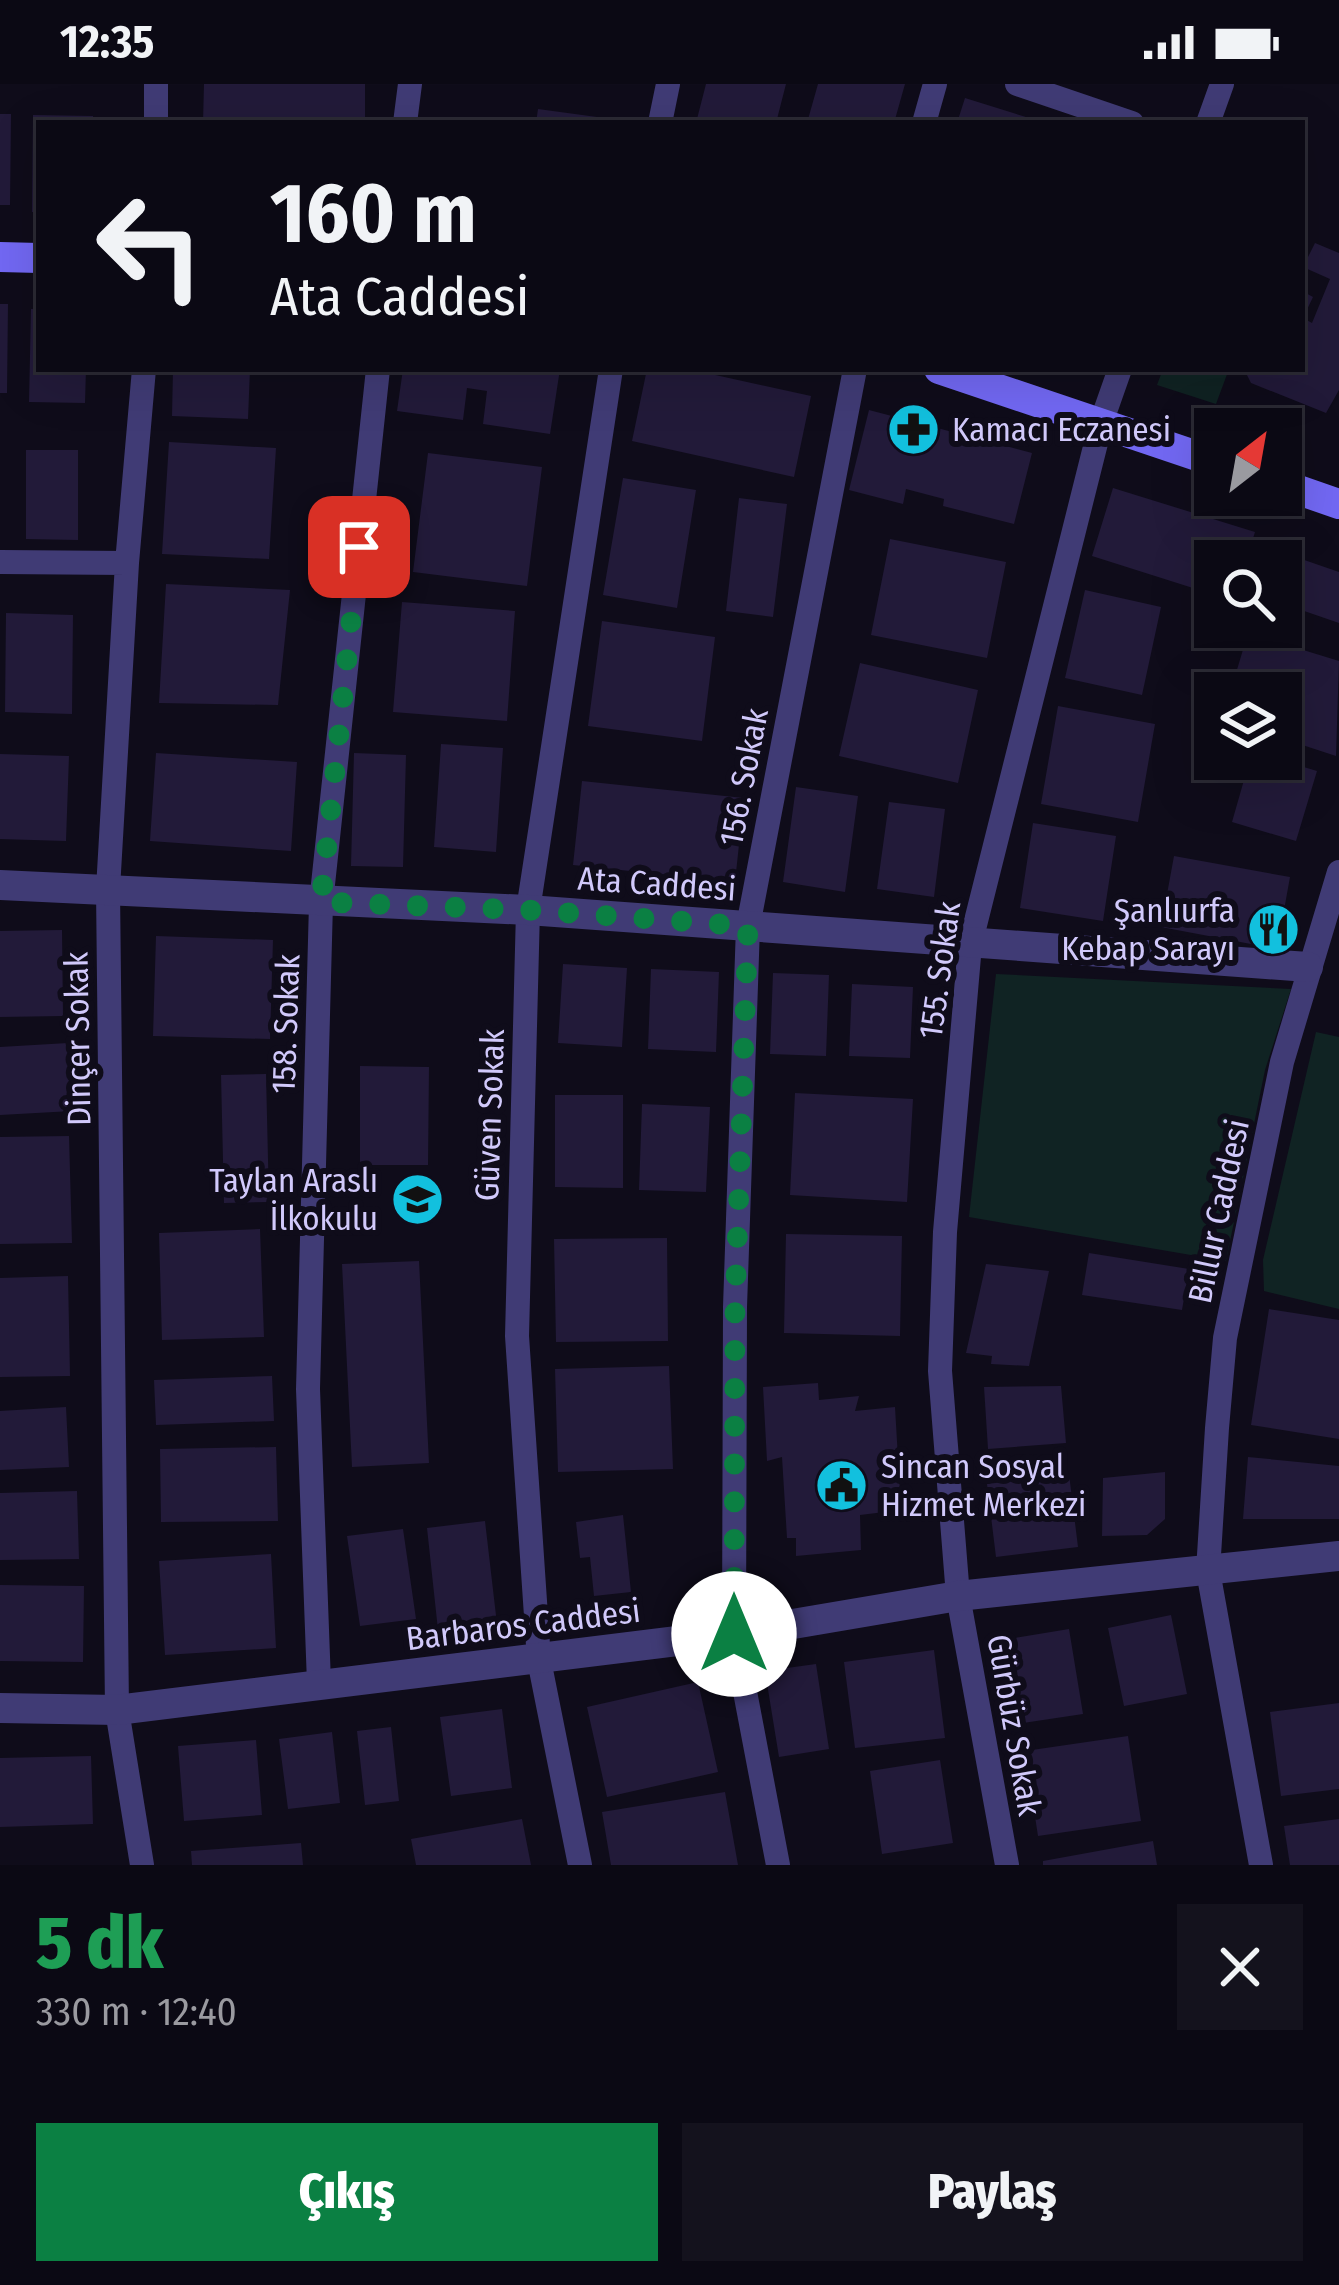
<!DOCTYPE html>
<html lang="tr">
<head>
<meta charset="utf-8">
<style>
	body { margin:0; font-family:"Fira Sans Condensed",sans-serif; background:#14121d; color:#f1f3f6; height:100vh; display:flex; flex-direction:column; font-size:45px; white-space:nowrap }
	* { box-sizing:border-box; margin:0 }
	p { font-size:39px; color:#9a9aa0 }
	.icon { flex:none; width:66px; height:66px; fill:none; stroke:currentColor; stroke-width:2; stroke-linecap:round; stroke-linejoin:round }
	.map { position:relative; height:1781px; overflow:hidden }
	.side { display:flex; flex-direction:column; background:#0b0914; flex:1 }
	.side>* { flex:none }
	.top-card { position:absolute; left:36px; top:36px; width:1269px; height:252px; border-radius:0px; box-shadow:0 12px 48px #0002,0 0 0 3px #2b2a34; background:#0b0914; color:#f1f3f6; overflow:hidden }
	.needle { width:78px; rotate:31deg }
	.fabs { position:absolute; left:1194px; top:324px; display:grid; gap:24px }
	.fabs a { display:grid; place-items:center; width:108px; height:108px; border-radius:0px; background:#0b0914; box-shadow:0 12px 48px #0002,0 0 0 3px #2b2a34; font-size:60px }
	.pin { position:absolute; display:grid; place-items:center; width:102px; height:102px; color:#fff; margin:-51px; border-radius:24px; box-shadow:0 6px 18px #0006 }
	.me { position:absolute; width:132px; margin:-66px; rotate:0deg; stroke-linejoin:round; filter:drop-shadow(0 0 9px #0008) }
	.turn { display:flex; align-items:center; gap:42px; height:252px; padding:0 36px; font-size:54px }
	.turn .icon { width:156px; height:156px; stroke-width:2.5 }
	.turn b { display:block; font-size:84px; line-height:102px }
	.round { display:grid; place-items:center; flex:none; width:126px; height:126px; border-radius:0px; background:#14121d }
	.headline { display:flex; align-items:center; justify-content:space-between; height:204px; padding:0 36px }
	h1 { font-size:72px; font-weight:800; line-height:90px; color:#1e9e55 }
	.action { display:flex; gap:24px; margin-top:auto; padding:24px 36px }
	.action a { flex:1; height:138px; border-radius:0px; background:#0b8043; color:#fff; font-size:48px; font-weight:800; line-height:138px; text-align:center }
	.action a+a { background:#14121d; color:#f1f3f6 }
	.status { display:flex; justify-content:space-between; align-items:center; height:84px; padding:0 60px; background:#0b0914; direction:ltr }
	.status svg { height:33px; fill:currentColor }
	.map>svg:first-child { display:block }
	.green { fill:#102323 }
	.building { fill:#221a39 }
	.lines { fill:none; stroke-linecap:round; stroke-linejoin:round }
	.minor { stroke:#403b75; stroke-width:24 }
	.tertiary { stroke:#403b75; stroke-width:30 }
	.secondary { stroke:#7268f3; stroke-width:30 }
	.route { stroke:#0b8043; stroke-width:21; stroke-dasharray:0 37.8 }
	.labels { text-anchor:middle; stroke-width:12; stroke-linejoin:round; paint-order:stroke }
	.poi-label { font-size:33px; fill:#d1c9fb; stroke:#0f0c1a; text-anchor:start }
	.street-label { font-size:33px; fill:#d1c9fb; stroke:#0f0c1a }
</style>
</head>
<body>
<div class="status"><b>12:35</b><svg viewBox="0 0 49 12"><path d="M0 12V9h3v3zM5 12V6h3v6zM10 12V3h3v9zM15 12V0h3v12zM26 1h20v11H26zM47 4h2v5h-2z"/></svg></div>
<div class="map">
<svg width="1339" height="1781" viewBox="0 0 1339 1781">
	<rect width="100%" height="100%" fill="#0f0c1a"/>
	<path class="green" d="M1163,285h66l-13,35 -59,-19z
		M996,890l295,15 -26,81 -39,191 -257,-44z
		M1316,948l23,5v272l-75,-18 -1,-31z"/>
	<path class="building" d="M204,0h161v39h-162z
		M706,0h80l-10,39h-64l-15,-4z
		M818,0h87l-11,39h-87z
		M965,14l77,24v1h-85z
		M538,25l81,11v3h-83z
		M0,30h11l-1,91h-10z
		M33,31l60,1v7h-54v89h-7z
		M1315,159l24,10v137l-13,23 -75,-30 -7,-14h58v-78l11,6 -10,21 9,5 18,-44 -27,-12z
		M0,220h8l-1,89h-7z
		M31,225h8v60h47l-1,34 -56,-1z
		M173,285h77l-2,50 -76,-3z
		M403,285h157l-10,65 -67,-10 4,-33 -20,-3 -4,32 -66,-9z
		M647,285h41l123,27 -17,81 -162,-36z
		M869,326l163,43 -18,71 -71,-18 1,-7 -38,-10 -3,15 -54,-14z
		M169,358l107,6 -7,111 -107,-5z
		M26,366h52v90l-52,-1z
		M428,369l114,14 -15,119 -114,-14z
		M623,394l73,12 -19,118 -74,-13z
		M1113,404l142,44 -9,29h-31v34l-123,-39z
		M739,414l48,6 -14,113 -47,-6z
		M890,455l116,23 -19,96 -116,-23z
		M1284,469l55,19v51l-58,-20z
		M166,500l124,6 -12,115 -119,-2z
		M1085,506l76,17 -19,88 -77,-17z
		M402,518l113,9 -8,110 -114,-9z
		M6,529l67,2 -1,99 -67,-2z
		M602,537l113,16 -13,104 -114,-15z
		M1248,549l91,28 -3,95 -55,-18v-45h-51z
		M860,579l118,27 -20,93 -119,-27z
		M1058,622l97,18 -17,98 -97,-18z
		M441,660l62,4 -7,104 -62,-5z
		M156,669l141,9 -6,89 -141,-10z
		M354,669l52,2 -3,112 -52,-1z
		M0,670l69,2 -3,85 -66,-2z
		M1250,675h27l40,12 -21,70 -64,-19z
		M582,697l162,17 -9,84 -162,-17z
		M796,703l62,9 -13,96 -62,-10z
		M889,718l56,7 -11,88 -57,-8z
		M1033,739l83,13 -13,85 -83,-13z
		M1174,772l116,21 -13,72 -116,-22z
		M62,846l1,86 -63,1v-86z
		M156,852l117,4 -3,99 -117,-3z
		M563,880l64,4 -5,79 -64,-4z
		M651,885l68,3 -3,80 -68,-3z
		M773,889l56,2 -3,81 -56,-2z
		M852,900l61,3 -3,71 -61,-2z
		M68,959l4,68 -72,4v-68z
		M360,982l69,1 -1,98h-68z
		M266,990l3,128 -45,1 -3,-128z
		M795,1009l118,6 -6,103 -117,-7z
		M555,1011h68v93l-68,-1z
		M642,1020l68,3 -4,85 -67,-2z
		M69,1052l3,107 -72,1v-107z
		M260,1145l4,108 -102,3 -3,-107z
		M786,1150l116,2 -2,100 -116,-3z
		M667,1154l1,103 -112,1 -2,-103z
		M1089,1169l100,16 -7,41 -100,-15z
		M419,1177l10,202 -77,4 -10,-203z
		M986,1180l63,7 -20,95 -38,-2 1,-8 -26,-3z
		M68,1192l2,100 -70,1v-99z
		M1269,1225l70,11v119l-88,-14z
		M669,1282l4,103 -115,3 -3,-103z
		M272,1292l2,45 -118,4 -2,-45z
		M818,1299l1,17 40,-4 -4,15 40,-4 6,103 -41,5 1,35 -65,6v-18h-9l-5,-81 -15,4 -4,-74z
		M1061,1302l5,57 -78,6 -4,-62z
		M66,1323l3,60 -69,3v-59z
		M276,1363l2,74 -117,1 -1,-73z
		M1248,1373l91,9v53h-96z
		M1165,1388v47l-18,16 -45,1 1,-58z
		M1069,1390l9,73 -82,10 -9,-73z
		M77,1407l2,68 -79,1v-67z
		M623,1431l8,77 -37,4 -4,-39 -10,1 -4,-36z
		M485,1437l12,103 -59,6 -11,-102z
		M403,1445l13,90 -56,7 -13,-90z
		M271,1470l5,94 -111,7 -6,-94z
		M0,1501l84,1 -1,76 -83,-1z
		M1171,1531l16,79 -63,12 -16,-78z
		M1069,1545l14,85 -60,9 -14,-84z
		M934,1566l11,88 -90,10 -11,-86z
		M816,1580l13,85 -50,8 -14,-86z
		M698,1598l20,90 -111,25 -20,-90z
		M1339,1619v86l-58,7 -11,-84z
		M502,1625l10,79 -61,8 -11,-79z
		M391,1643l8,74 -34,4 -8,-74z
		M332,1648l8,71 -52,6 -9,-70z
		M1128,1652l13,85 -103,15 -13,-85z
		M256,1656l6,75 -78,6 -6,-75z
		M91,1672l2,68 -93,3v-69z
		M940,1676l13,83 -71,11 -12,-83z
		M725,1708l13,73h-127l-9,-53z
		M522,1735l9,46h-115l-5,-26z
		M1339,1735v46h-49l-6,-39z
		M1153,1757l4,24h-114v-4z
		M301,1759l2,22h-111l-1,-14z"/>
	<g class="lines">
		<path class="minor" d="M1017,0l115,39
			M156,39v-39
			M405,39l5,-39
			M660,39l8,-39
			M924,39l11,-39
			M1208,39l14,-39
			M0,478l127,1
			M319,1599l-11,-294 13,-486 57,-534
			M142,1781l-25,-155 -9,-821 19,-326 17,-194
			M580,1781l-41,-205 -22,-324 11,-426 83,-541
			M778,1781l-44,-231 1,-327 13,-381 107,-557
			M1007,1781l-49,-269 -18,-225 5,-139 25,-287 131,-522 19,-54
			M1261,1781l-53,-294 9,-143 8,-90 57,-276 57,-190"/>
		<path class="tertiary" d="M0,801l528,25 780,57
			M0,1624l117,2 617,-76 224,-38 381,-40"/>
		<path class="secondary" d="M0,173l39,1
			M939,285l276,93
			M1281,400l58,20"/>
	</g>
	<g class="lines">
		<path class="route" d="M359,463l-38,355 207,8 220,16 -13,381 -1,327"/>
	</g>
	<defs>
		<symbol id="pharmacy-disc" viewBox="-11 -11 22 22"><circle r="9.5" fill="#12c0de" stroke="#0f0c1a"/><path d="M-2-6h4v4h4v4h-4v4h-4v-4h-4v-4h4Z" fill="#111"/></symbol>
		<symbol id="restaurant-disc" viewBox="-11 -11 22 22"><circle r="9.5" fill="#12c0de" stroke="#0f0c1a"/><path d="M-5-6h1v4h1v-4h1v4h1v-4h1v5L-1.5 .5V6h-2V.5L-5-1ZM5-6V6H3V1.5H1.5Q1.5-4 5-6Z" fill="#111"/></symbol>
		<symbol id="school-disc" viewBox="-11 -11 22 22"><circle r="9.5" fill="#12c0de" stroke="#0f0c1a"/><path d="M0-5L7-2L0 1L-7-2ZM-4 1L0 2.5L4 1V4Q0 6-4 4Z" fill="#111"/></symbol>
		<symbol id="civic-disc" viewBox="-11 -11 22 22"><circle r="9.5" fill="#12c0de" stroke="#0f0c1a"/><path d="M-.6-6.5H3V-4.5H.6V-3L4-1V1h2V6H-6V1h2V-1L-.6-3ZM-1.2 2.5V6h2.4V2.5Z" fill="#111"/></symbol>
	</defs>
	<g fill-rule="evenodd">
		<use href="#pharmacy-disc" x="884" y="316" width="59" height="59"/>
		<use href="#restaurant-disc" x="1244" y="816" width="59" height="59"/>
		<use href="#school-disc" x="388" y="1086" width="59" height="59"/>
		<use href="#civic-disc" x="812" y="1372" width="59" height="59"/>
	</g>
	<g class="labels">
		<g class="poi-label">
			<text x="952" y="357">Kamacı Eczanesi</text>
			<text x="1235" y="838" text-anchor="end">Şanlıurfa<tspan x="1235" dy="38">Kebap Sarayı</tspan></text>
			<text x="378" y="1108" text-anchor="end">Taylan Araslı<tspan x="378" dy="38">İlkokulu</tspan></text>
			<text x="881" y="1394">Sincan Sosyal<tspan x="881" dy="38">Hizmet Merkezi</tspan></text>
		</g>
		<g class="street-label">
			<text transform="translate(743 693) rotate(-79)" y="12">156. Sokak</text>
			<text transform="translate(657 799) rotate(4)" y="12">Ata Caddesi</text>
			<text transform="translate(939 886) rotate(-82)" y="12">155. Sokak</text>
			<text transform="translate(285 940) rotate(-88)" y="12">158. Sokak</text>
			<text transform="translate(77 955) rotate(-91)" y="12">Dinçer Sokak</text>
			<text transform="translate(489 1031) rotate(-88)" y="12">Güven Sokak</text>
			<text transform="translate(1218 1127) rotate(-78)" y="12">Billur Caddesi</text>
			<text transform="translate(523 1540) rotate(-7)" y="12">Barbaros Caddesi</text>
			<text transform="translate(1015 1641) rotate(80)" y="12">Gürbüz Sokak</text>
		</g>
	</g>
</svg>
<div class="fabs">
<a><svg class="needle" viewBox="-14 -14 28 28"><path d="M0-13l5 13h-10z" fill="#e53935"/><path d="M0 13l5-13h-10z" fill="#9a9aa0"/></svg></a>
<a><svg class="icon" aria-label="search" viewBox="0 0 24 24"><circle cx="10" cy="10" r="6"/><path d="M15 15l6 6"/></svg></a>
<a><svg class="icon" aria-label="layers" viewBox="0 0 24 24"><path d="M12 4l9 5-9 5-9-5zM3 14l9 5 9-5"/></svg></a>
</div>
<div class="pin" style="left:359px;top:463px;background:#d93025"><svg class="icon" aria-label="arrive" viewBox="0 0 24 24"><path d="M6 21V4h12l-3 4 3 4H6"/></svg></div>
<svg class="me" style="left:734px;top:1550px" viewBox="-20 -20 40 40"><circle r="19" fill="#fff"/><path d="M0-13L10 11 0 6-10 11z" fill="#0b8043"/></svg>
<div class="top-card">
<div class="turn"><svg class="icon" aria-label="left" viewBox="0 0 24 24"><path d="M17 20v-9H6M10 6l-5 5 5 5"/></svg><div><b>160 m</b>Ata Caddesi</div></div>
</div>
</div>
<section class="side">
<div class="headline"><div><h1>5 dk</h1><p>330 m · 12:40</p></div><a class="round"><svg class="icon" aria-label="close" viewBox="0 0 24 24"><path d="M6 6l12 12M18 6L6 18"/></svg></a></div>
<div class="action"><a>Çıkış</a><a>Paylaş</a></div>
</section>
</body>
</html>
